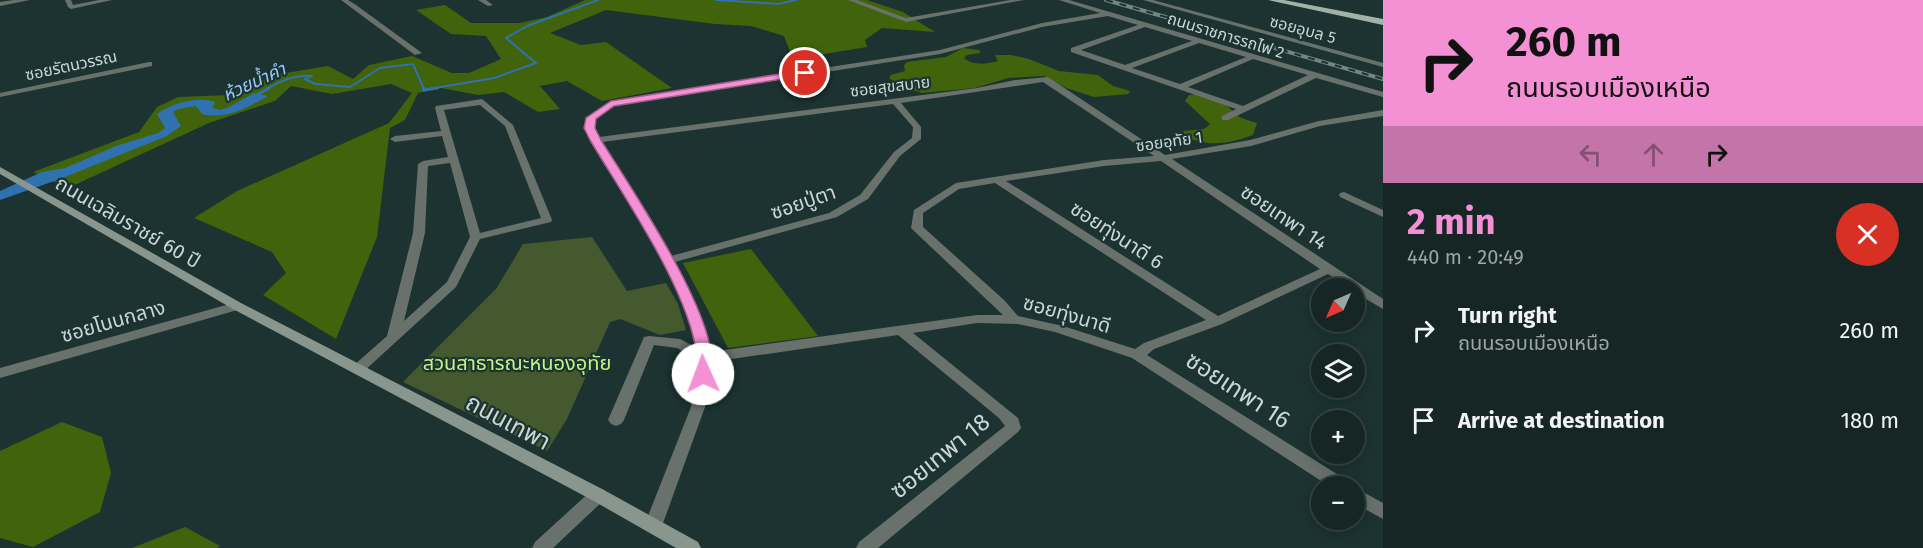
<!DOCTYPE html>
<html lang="en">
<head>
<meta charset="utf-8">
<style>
	body { margin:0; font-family:"Fira Sans","Noto Sans Thai",sans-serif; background:#223232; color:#f1f3f6; height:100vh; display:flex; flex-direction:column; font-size:22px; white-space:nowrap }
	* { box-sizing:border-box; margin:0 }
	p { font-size:20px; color:#9da5a7 }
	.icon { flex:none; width:33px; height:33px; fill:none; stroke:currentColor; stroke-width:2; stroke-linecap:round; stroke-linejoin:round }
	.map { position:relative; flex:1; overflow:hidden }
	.side { display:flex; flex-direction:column; background:#152625; width:540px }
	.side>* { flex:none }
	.guide { background:#f491d4; color:#111; overflow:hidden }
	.needle { width:39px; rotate:225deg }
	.tools { position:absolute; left:1311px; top:278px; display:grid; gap:12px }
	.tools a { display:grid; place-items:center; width:54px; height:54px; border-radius:50%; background:#152625; box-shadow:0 3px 15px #0003,0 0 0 2px #344342; font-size:30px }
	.pin { position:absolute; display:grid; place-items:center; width:51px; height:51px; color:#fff; margin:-26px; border:3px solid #fff; border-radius:50%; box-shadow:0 2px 6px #0007 }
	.me { position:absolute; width:66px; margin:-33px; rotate:358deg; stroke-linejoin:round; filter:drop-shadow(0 0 4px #0008) }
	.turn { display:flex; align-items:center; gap:21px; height:126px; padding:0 24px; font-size:27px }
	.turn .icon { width:78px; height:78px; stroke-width:2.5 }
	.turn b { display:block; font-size:42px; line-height:51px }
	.lanes { display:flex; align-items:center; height:57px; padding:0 24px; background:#0003; justify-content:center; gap:30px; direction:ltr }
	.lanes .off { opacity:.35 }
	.round { display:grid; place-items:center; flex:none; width:63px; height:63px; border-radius:32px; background:#223232 }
	.headline { display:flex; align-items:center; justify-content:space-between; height:102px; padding:0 24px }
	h1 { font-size:36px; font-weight:700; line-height:45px; color:#f491d4 }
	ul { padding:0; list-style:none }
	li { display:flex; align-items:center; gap:18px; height:90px; padding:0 24px }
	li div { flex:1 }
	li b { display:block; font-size:22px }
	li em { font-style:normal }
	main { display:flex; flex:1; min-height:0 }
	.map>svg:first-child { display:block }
	.green { fill:#44592d }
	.forest { fill:#40630b }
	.water { fill:#3071af }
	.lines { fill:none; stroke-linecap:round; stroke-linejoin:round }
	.stream-far1 { stroke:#3071af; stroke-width:2 }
	.stream { stroke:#3071af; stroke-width:3 }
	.street { fill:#68716c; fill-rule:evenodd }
	.secondary { fill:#88968e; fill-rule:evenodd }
	.primary { fill:#a1b3a9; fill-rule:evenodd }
	.rail-casing { stroke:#748684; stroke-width:4 }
	.rail { stroke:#1c3331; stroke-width:2; stroke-dasharray:7; stroke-linecap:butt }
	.route { fill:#f491d4; stroke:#9f5e8a; stroke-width:1.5 }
	.labels { text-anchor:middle; stroke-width:4.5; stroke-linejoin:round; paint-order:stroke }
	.far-street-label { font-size:16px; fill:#cad7d6; stroke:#1c3331 }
	.far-water-label { font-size:18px; font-style:italic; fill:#97c8fb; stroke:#1c3331 }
	.street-label { font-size:20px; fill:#cad7d6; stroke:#1c3331 }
	.park-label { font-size:20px; fill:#bff488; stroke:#1c3331 }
	.near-street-label { font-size:24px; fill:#cad7d6; stroke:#1c3331 }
</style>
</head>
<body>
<main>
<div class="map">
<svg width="1383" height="548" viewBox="0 0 1383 548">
	<rect width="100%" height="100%" fill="#1c3331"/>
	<path class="green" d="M592,237l35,54 39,-8 12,21 8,26 -26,5 -40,-16 -10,3 -43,97 -20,32 -144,-69 93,-93 27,-45z"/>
	<path class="forest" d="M585,0h282l36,12 32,20 -53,-4 -17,12 2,7 -74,12 -9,-23 -33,-10 -36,-2 -109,-14 -56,23 31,12 25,-3 66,46 -70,13 -35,-20 -27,5 20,23 -22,3 -34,-20 -26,3 -37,-7 -23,5 -13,27 -15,8 -13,109 -41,102 -73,-44 23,-22 -14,-21 -78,-34 43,-27 152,-68 23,-30 -21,-9 -59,10 -41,-8 -16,15 -66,22 -141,65 -35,-16 106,-40 18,-25 21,-10 51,-2 45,-20 54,-9 25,13 16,-14 43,-9 40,17h17l32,-14 -15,-23 -35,-2 -35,-24 29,-5 26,18h49l27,-6z
		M963,48l16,2 2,3 -14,2 -3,3c9,8 23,6 34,3l-3,-6h16l18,4 30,12 39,4 15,11 17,5 -2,3 -34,3 -28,-9 -22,-12 -36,2 -33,10 -53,5 -24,-8 -9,-7 2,-3 14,-4 -1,-6 3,-3 39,-5z
		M1198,94l28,11 15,13 16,5 -4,12c-25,9 -43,12 -67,2l-3,-6 21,-2 6,-5 -25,-23 4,-6z
		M751,249l67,87 -90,12 -45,-85z
		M62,422l40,15 9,36 -11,39 -67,35 -33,-9v-87z
		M185,527l35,19 -3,2h-85z"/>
	<path class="water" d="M254,93l14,3c-22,12 -41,24 -66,18l-6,-8 -18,3 -5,3 8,14 -14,10 -107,43 -60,21v-9l42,-19 23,-4 51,-22 42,-13 7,-5 -8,-14c15,-11 41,-18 58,-12l-3,6 8,2 9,-3z"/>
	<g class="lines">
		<path class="stream-far1" d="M716,0l62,4 18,-4
			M266,89c15,-8 29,-15 46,-13l-7,3 10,5 35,3 30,-19 33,-4 11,25
			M429,89l65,-11 42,-15 -30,-25 21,-12 71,-26"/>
		<path class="stream" d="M423,88l1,2 13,-2
			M255,96l14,-8"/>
		<path class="street" d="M14,0h16l-30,6v-4z
			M65,0h6l2,5 26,-5h13l-41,9 -3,-2z
			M341,0h7l8,5 66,48 -7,2z
			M478,0h8l7,5 -5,1z
			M848,0h9l49,18 104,-18h14l-118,22z
			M1059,0h10l314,92v5l-67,-19 -88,42h-6v-4l14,-7 -165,-57v-4l67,-23 -30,-9 -66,11 -102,27 -327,52 -18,13 -1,9 5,9 378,-49 38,-8 33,-3 117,78 85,-15 69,-19 64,-11v6l-63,10 -69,20 -79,13 211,140v10l-29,-17v-4h-5l-21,-14 -106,50 -68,25 -7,6 201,126 2,5h-21l-197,-128 -77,-26 -37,-8 -41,-1 -64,10 105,85 3,10 -3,4 -140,116h-22l3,-6 146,-116 -6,-8 -101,-83 -187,27 -6,45 -43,119 -3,5 -6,3 -6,-3 -3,-5 47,-119 7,-47 -21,-12 -23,-3 -30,75 -3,4 -5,2 -5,-2 -3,-4 36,-83 5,-1 31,3 15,8 -7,-33 -26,-54 -76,-132 2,-12 23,-15 329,-51 102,-27 58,-10zM1145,27l47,14 -67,24 -44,-15zM1199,43l47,14 -66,27 -48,-16zM1253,59l55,16 -65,31 -55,-19zM1043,82l111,74 -50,4 -148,23 -42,27 -3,18 2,2 90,85h-26l-267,37 -10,-38 -25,-52 162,-45 31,-18 32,-43 21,-17v-12l-20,-24zM893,104l20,23 -1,11 -18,14 -34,43 -31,18 -158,43 -69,-114zM1161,161l159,108 -102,47 -212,-135 98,-15zM995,183l211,137 -62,23 -9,6 -72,-23 -45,-10 -14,-16 -81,-73v-14l36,-24z
			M1143,0h10l230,63v4z
			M149,62h3v4l-152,31v-4z
			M482,99l31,26 39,95 -1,2 -71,17 -24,48 -93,85h-10l-2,-3 2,-3 34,-30 26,-103 5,-69 5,-3 25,-4 -6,-21 -47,6 -5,-3 5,-3 46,-5 -6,-23 1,-2zM480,105l25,21 36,92 -61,15 -36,-123zM450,163l20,74 -23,45 -43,39 21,-88 3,-67z
			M1344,192l39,18v7l-43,-20 -1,-2 1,-2z
			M237,302l6,4 -2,3 -241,69v-10z
			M1354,487l29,16v16l-29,-16z
			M598,488l6,2 2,5 -2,5 -51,48h-21l3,-6 57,-52z"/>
		<path class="secondary" d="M0,167l241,136 363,187 94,52 3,6h-25l-84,-48 -359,-191 -233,-135z"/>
		<path class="primary" d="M1268,0h16l99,19v6z"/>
		<defs>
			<path id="rail" d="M1106,0l277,79"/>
		</defs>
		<use href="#rail" class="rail-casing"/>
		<use href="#rail" class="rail"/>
	</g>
	<path class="route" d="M805,70l4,3 -1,2 -194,31 -18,13 -1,9 6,12c25,41 132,196 107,238h-11l-2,-4c1,-6 3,-12 2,-18 -8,-66 -72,-157 -107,-216l-6,-12 2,-10 25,-17z"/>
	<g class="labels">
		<g class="far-street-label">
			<text transform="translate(1303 29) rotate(15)" y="6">ซอยอุบล 5</text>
			<text transform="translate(1226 35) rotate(17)" y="6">ถนนราชการรถไฟ 2</text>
			<text transform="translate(71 65) rotate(-12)" y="6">ซอยรัตนวรรณ</text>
			<text transform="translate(890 86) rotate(-7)" y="6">ซอยสุขสบาย</text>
			<text transform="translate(1169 141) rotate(-8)" y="6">ซอยอุทัย 1</text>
		</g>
		<g class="far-water-label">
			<text transform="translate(254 82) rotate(-25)" y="6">ห้วยน้ำคำ</text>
		</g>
		<g class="street-label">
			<text transform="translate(803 202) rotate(-19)" y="7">ซอยปู่ตา</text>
			<text transform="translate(1284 217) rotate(34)" y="7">ซอยเทพา 14</text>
			<text transform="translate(128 222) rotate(30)" y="7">ถนนเฉลิมราชย์ 60 ปี</text>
			<text transform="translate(1117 235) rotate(33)" y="7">ซอยทุ่งนาดี 6</text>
			<text transform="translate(1067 314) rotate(16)" y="7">ซอยทุ่งนาดี</text>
			<text transform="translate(113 321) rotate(-16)" y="7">ซอยโนนกลาง</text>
		</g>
		<g class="park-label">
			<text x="517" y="370">สวนสาธารณะหนองอุทัย</text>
		</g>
		<g class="near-street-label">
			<text transform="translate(1238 390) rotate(33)" y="8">ซอยเทพา 16</text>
			<text transform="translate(508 422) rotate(28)" y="8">ถนนเทพา</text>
			<text transform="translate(940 456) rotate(-39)" y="8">ซอยเทพา 18</text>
		</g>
	</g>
</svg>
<div class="tools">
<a><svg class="needle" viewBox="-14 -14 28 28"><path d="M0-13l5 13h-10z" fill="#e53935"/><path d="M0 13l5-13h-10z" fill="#9da5a7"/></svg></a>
<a><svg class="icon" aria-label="layers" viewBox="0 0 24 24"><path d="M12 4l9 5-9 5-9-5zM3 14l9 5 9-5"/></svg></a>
<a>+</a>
<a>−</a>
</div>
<div class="pin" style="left:805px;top:73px;background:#d93025"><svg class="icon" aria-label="arrive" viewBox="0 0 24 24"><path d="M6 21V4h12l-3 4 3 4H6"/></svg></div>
<svg class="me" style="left:703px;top:374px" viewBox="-20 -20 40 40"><circle r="19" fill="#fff"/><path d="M0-13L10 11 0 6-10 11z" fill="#f491d4"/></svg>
</div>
<section class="side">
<div class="guide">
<div class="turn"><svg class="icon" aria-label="right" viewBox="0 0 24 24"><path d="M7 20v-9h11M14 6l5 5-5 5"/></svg><div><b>260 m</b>ถนนรอบเมืองเหนือ</div></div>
<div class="lanes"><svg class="icon off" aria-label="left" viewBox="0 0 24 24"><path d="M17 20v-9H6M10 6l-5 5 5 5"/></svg><svg class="icon off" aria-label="ahead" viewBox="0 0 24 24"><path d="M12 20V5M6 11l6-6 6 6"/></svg><svg class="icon" aria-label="right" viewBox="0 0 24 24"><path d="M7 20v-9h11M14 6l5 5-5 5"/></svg></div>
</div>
<div class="headline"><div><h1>2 min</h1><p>440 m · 20:49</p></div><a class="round" style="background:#d93025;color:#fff"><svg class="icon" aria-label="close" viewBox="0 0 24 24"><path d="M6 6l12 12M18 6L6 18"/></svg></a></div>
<ul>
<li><svg class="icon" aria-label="right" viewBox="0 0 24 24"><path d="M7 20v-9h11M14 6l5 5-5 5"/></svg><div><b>Turn right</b><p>ถนนรอบเมืองเหนือ</p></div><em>260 m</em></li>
<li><svg class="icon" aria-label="arrive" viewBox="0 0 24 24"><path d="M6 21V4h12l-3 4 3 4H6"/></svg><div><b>Arrive at destination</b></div><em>180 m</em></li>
</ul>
</section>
</main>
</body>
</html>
